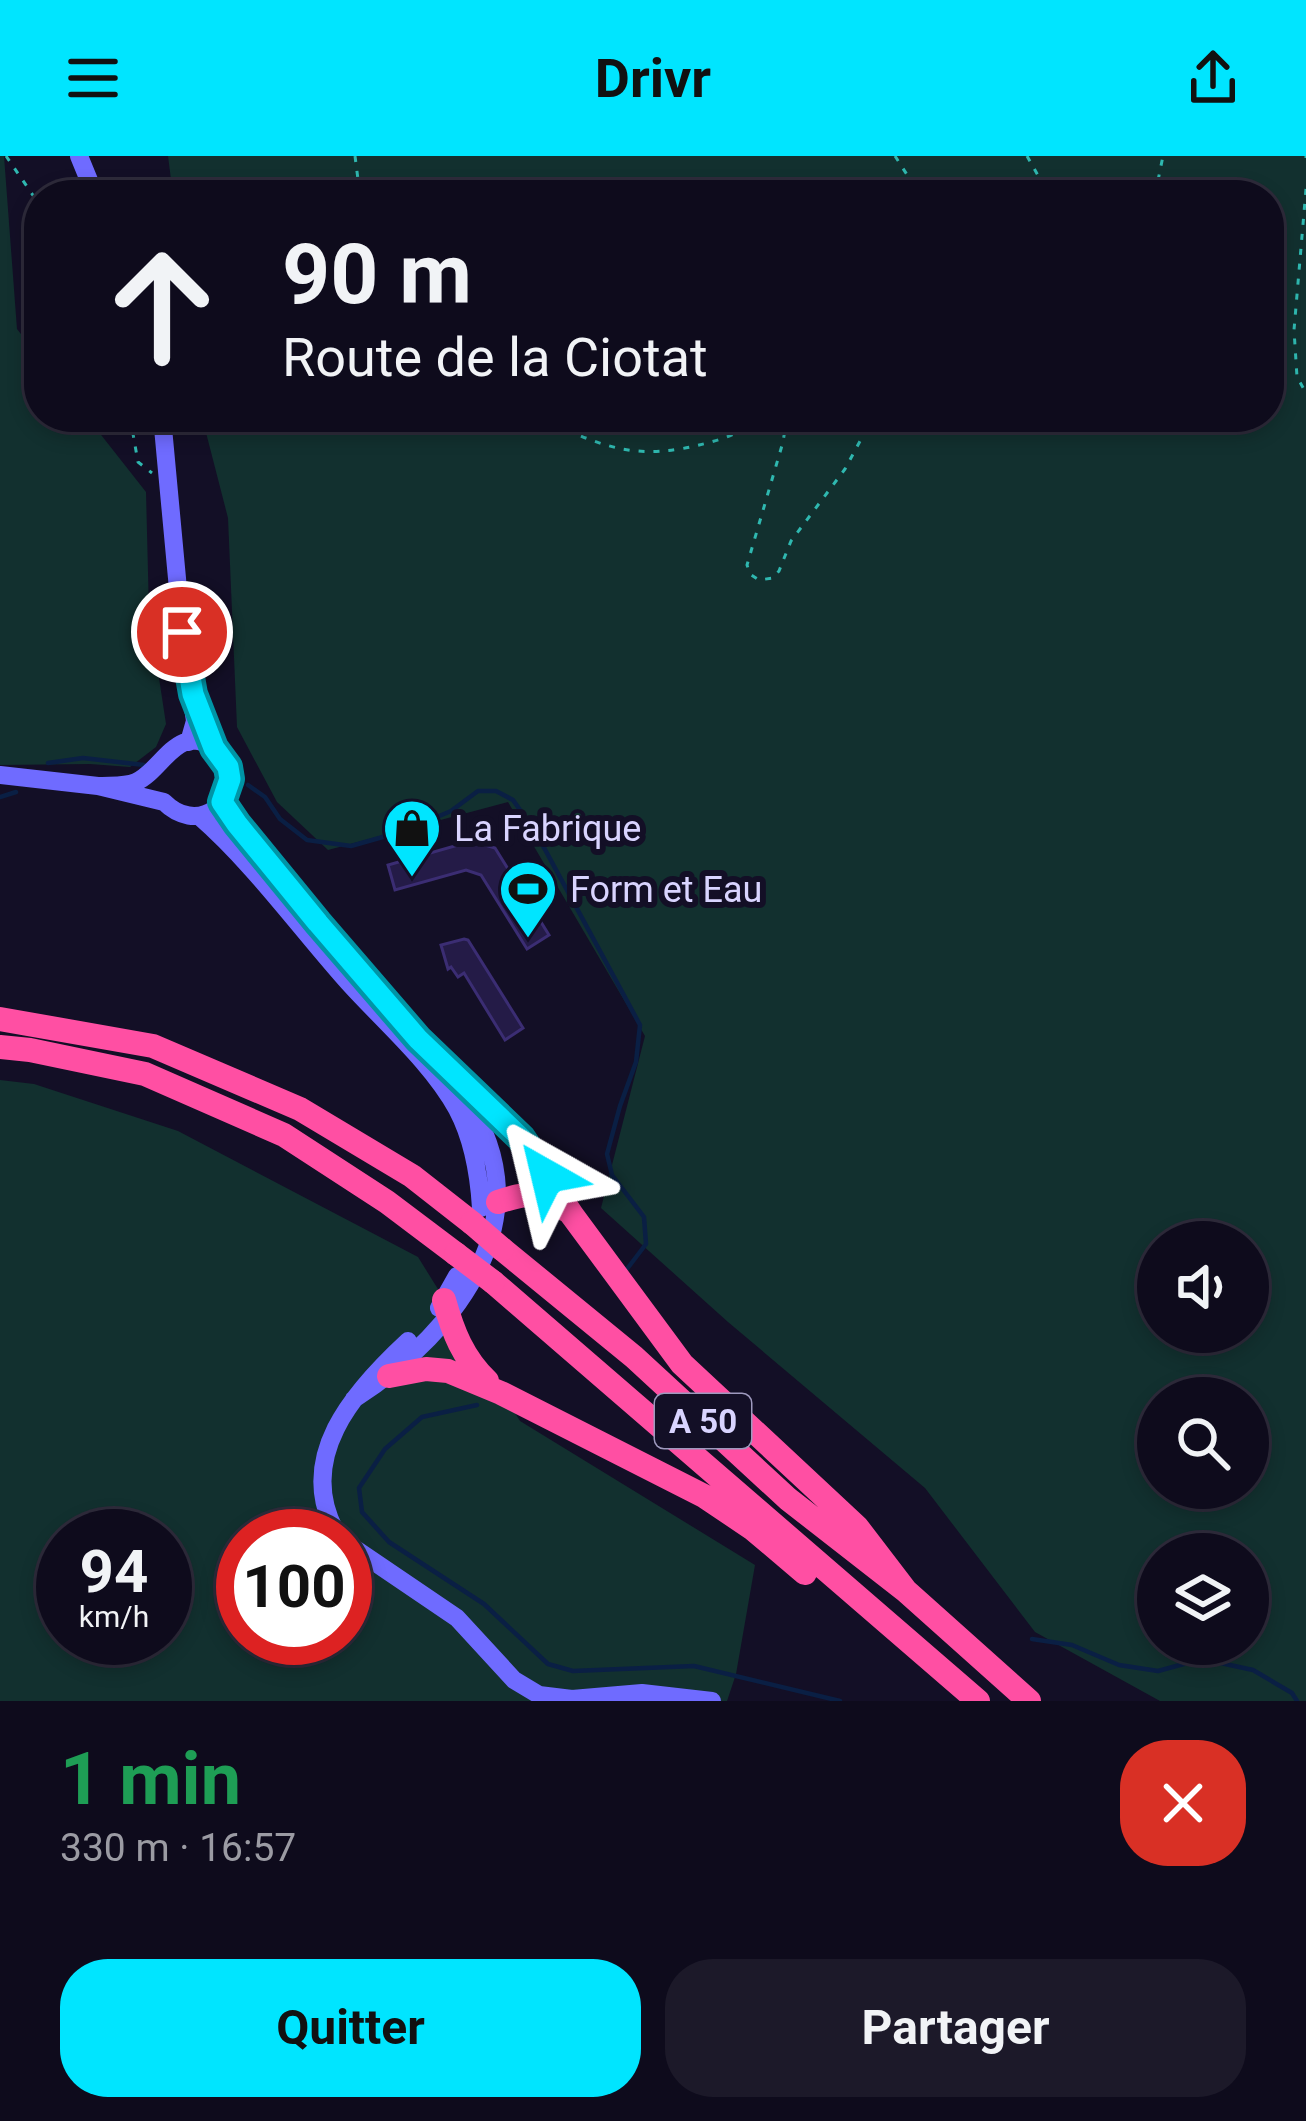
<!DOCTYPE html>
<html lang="fr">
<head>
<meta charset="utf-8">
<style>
	body { margin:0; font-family:Roboto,sans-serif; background:#1c1929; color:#f1f3f6; height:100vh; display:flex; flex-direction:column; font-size:45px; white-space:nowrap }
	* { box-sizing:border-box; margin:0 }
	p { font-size:39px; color:#9b9ba3 }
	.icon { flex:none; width:66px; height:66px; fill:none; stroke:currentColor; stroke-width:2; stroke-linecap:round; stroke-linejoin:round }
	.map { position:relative; height:1545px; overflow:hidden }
	.details { display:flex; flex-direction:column; background:#0e0b1c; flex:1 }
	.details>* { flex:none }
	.top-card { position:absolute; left:24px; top:24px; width:1260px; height:252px; border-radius:48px; box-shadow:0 6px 18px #0003,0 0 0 3px #2e2b3b; background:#0e0b1c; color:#f1f3f6; overflow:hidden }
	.tools { position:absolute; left:1137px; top:1065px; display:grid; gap:24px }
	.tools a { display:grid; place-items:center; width:132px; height:132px; border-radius:50%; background:#0e0b1c; box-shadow:0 6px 18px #0003,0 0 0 3px #2e2b3b; font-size:60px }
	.speed { position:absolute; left:36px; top:1353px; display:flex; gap:24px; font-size:60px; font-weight:700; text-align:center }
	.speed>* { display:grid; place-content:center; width:156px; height:156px; border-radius:50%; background:#0e0b1c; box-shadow:0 6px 18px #0003,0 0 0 3px #2e2b3b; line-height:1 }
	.speed small { font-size:30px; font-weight:400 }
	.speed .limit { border:18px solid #d22; background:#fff; color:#111 }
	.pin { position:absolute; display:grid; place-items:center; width:102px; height:102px; color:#fff; margin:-51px; border:6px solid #fff; border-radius:50%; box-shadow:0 3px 12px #0007 }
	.me { position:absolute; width:132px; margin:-66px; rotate:323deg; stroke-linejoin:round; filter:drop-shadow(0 0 9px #0008) }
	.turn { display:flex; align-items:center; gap:42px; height:252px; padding:0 60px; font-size:54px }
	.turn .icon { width:156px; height:156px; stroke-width:2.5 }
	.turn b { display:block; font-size:84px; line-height:102px }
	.round { display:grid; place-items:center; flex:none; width:126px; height:126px; border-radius:48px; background:#1c1929 }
	.headline { display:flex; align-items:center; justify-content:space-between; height:204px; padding:0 60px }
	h1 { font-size:72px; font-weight:700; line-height:90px; color:#1e9e55 }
	.primary-button { display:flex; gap:24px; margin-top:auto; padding:24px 60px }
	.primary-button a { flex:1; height:138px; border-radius:48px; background:#00e5ff; color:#111; font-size:48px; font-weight:700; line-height:138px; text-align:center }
	.primary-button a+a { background:#1c1929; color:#f1f3f6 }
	header { display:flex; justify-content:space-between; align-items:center; height:156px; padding:0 60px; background:#00e5ff; color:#111; font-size:54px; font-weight:700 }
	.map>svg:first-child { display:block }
	.green { fill:#12302f; fill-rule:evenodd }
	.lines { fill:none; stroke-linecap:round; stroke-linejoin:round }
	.stream { stroke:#0a1f44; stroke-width:4.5 }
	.building { fill:#241b47; stroke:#3b2d73; stroke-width:3 }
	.path { stroke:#2fb8b0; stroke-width:3; stroke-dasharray:6 9; stroke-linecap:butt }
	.secondary { stroke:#6f6bff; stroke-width:18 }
	.motorway { stroke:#ff4fa3; stroke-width:24 }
	.motorway-bridge { stroke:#ff4fa3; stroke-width:24 }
	.route-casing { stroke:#0095a6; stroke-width:30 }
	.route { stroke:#00e5ff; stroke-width:21 }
	.labels { text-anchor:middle; stroke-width:12; stroke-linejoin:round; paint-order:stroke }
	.shield { fill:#130f26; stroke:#9e99be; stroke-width:3 }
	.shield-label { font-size:33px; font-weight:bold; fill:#d9d4ff }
	.poi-label { font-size:36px; fill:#d9d4ff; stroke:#130f26; text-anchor:start }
</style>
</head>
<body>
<header><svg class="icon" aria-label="menu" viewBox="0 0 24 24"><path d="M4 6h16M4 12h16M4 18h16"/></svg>Drivr<svg class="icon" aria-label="share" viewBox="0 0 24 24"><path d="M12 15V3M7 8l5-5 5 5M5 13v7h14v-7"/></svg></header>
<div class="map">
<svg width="1306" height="1545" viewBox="0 0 1306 1545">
	<rect width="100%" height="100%" fill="#130f26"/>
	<path class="green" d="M0,0h4l13,173 22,28v60h48l59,75 3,120 17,112 -10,23 -26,20 -40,-3 -90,1z
		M168,0h1138v1545h-146l-125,-69 -110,-144 -197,-166 -127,-114 44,-172 -137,-234 -180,48 -51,-48 -40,-75 -9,-209 -26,-101h1067v-222h-1096zM1158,1086h90v90h-90zM1158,1242h90v90h-90zM1158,1398h90v90h-90z
		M0,924l34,4 144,47 240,126 102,164 235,144 -19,109 -9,27h-727zM63,1380h102v102h-102zM243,1380h102v102h-102z"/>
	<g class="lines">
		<path class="stream" d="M48,607l35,-5 61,7
			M248,629l17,12 15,22 27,21 44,6 53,-15 47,-20 27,-20h18l17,9 22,31 105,194 -4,37 -16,44 -13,48 5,21 32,42 2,27 -19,25
			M0,641l16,-5
			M477,1249l-55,12 -37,32 -26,39 3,24 27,30 95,62 64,60 25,7 121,-5 146,35
			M1032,1483l40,6 47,20 39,6 44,-12 51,11 39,23 5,8"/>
	</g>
	<path class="building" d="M472,685l23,7 54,87 -22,14 -46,-74 -15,-5 -71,20 -7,-25z
		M464,783l4,1 55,88 -18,12 -41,-67 -6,4 -7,-10 -3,2 -7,-24z"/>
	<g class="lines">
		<path class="path" d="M6,0l33,48
			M355,0l5,39
			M895,0l25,39
			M1027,0l22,39
			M1306,0v2
			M1306,33l-12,141 3,47 9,16
			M1155,39l8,-39
			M130,261l8,45 14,11
			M540,261c65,32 98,45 171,25 14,-4 31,-9 40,-22l-5,-3
			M787,261l-4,25 -36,123 3,9 9,6 14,-2 6,-7 12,-30 54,-72 28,-52"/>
		<path class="secondary" d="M79,0l16,39
			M162,261l20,215 13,89 -6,21
			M0,619l98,11 66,16c14,14 34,20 52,6 10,-8 15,-21 13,-34 -1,-10 -6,-18 -14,-25 -37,-28 -52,21 -79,33 -11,5 -26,3 -38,4
			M222,646c59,88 137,163 203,246
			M199,660c55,48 100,111 149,166 35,39 84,81 109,127 16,30 22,66 24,99
			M439,1152l18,-32
			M354,1243c107,-69 198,-191 103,-311
			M338,1380c-45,-77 16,-145 70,-195
			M345,1386l112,76 57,62 25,15 33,4 70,-6 70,8"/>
		<path class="motorway" d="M0,863l153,27 147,63 112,67 60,47
			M418,883l103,99 51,77 110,149 175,163 49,64
			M0,891l30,3 115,24 139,61 103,67 69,52
			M498,1046c30,-10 42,-12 68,8
			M502,1093l132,108 154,142 118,92 123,110
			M493,1126l485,419
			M444,1144c9,32 19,58 43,81
			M389,1220l37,-7 22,2 53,22 203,103 49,33 52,44"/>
		<path class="motorway-bridge" d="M472,1067l30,26
			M456,1098l37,28"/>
	</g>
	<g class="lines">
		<defs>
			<path id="route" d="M182,476l11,62 21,54 14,19 2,12 -8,23 15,22 81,99 100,116 103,99 26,38"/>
		</defs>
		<use href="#route" class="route-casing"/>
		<use href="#route" class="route"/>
	</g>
	<defs>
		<symbol id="shop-pin" viewBox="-11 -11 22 30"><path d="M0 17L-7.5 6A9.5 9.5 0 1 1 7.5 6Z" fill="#00e5ff" stroke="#130f26"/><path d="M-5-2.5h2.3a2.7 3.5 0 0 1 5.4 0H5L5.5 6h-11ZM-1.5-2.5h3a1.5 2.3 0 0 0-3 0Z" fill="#111"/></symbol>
		<symbol id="stadium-pin" viewBox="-11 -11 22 30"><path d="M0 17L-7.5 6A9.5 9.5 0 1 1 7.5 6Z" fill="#00e5ff" stroke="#130f26"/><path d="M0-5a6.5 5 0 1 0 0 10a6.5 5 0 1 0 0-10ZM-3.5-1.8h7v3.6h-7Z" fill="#111"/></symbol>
	</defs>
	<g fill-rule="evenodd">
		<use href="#shop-pin" x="379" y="639" width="66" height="90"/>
		<use href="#stadium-pin" x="495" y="700" width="66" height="90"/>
	</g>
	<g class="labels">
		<rect class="shield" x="655" y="1238" width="96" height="54" rx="9"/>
		<g class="shield-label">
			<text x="703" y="1277">A 50</text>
		</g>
		<g class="poi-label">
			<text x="454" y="685">La Fabrique</text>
			<text x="570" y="746">Form et Eau</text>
		</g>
	</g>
</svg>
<div class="tools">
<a><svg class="icon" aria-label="sound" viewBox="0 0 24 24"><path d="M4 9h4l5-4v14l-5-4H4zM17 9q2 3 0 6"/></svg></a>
<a><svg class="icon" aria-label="search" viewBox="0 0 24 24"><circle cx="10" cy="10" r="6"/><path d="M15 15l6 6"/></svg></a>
<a><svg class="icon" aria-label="layers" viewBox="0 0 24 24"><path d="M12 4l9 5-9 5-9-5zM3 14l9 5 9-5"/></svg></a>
</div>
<div class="speed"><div>94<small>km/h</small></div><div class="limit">100</div></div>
<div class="pin" style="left:182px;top:476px;background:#d93025"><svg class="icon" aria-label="arrive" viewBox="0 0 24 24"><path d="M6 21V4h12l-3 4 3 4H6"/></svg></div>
<svg class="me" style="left:547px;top:1020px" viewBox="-20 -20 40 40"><path d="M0-17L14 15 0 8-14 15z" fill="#00e5ff" stroke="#fff" stroke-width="4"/></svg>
<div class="top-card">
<div class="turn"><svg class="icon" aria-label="ahead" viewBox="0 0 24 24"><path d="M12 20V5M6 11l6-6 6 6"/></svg><div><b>90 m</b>Route de la Ciotat</div></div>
</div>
</div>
<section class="details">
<div class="headline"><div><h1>1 min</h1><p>330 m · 16:57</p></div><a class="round" style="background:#d93025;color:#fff"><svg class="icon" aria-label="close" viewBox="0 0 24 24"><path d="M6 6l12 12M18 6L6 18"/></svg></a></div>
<div class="primary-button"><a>Quitter</a><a>Partager</a></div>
</section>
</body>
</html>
